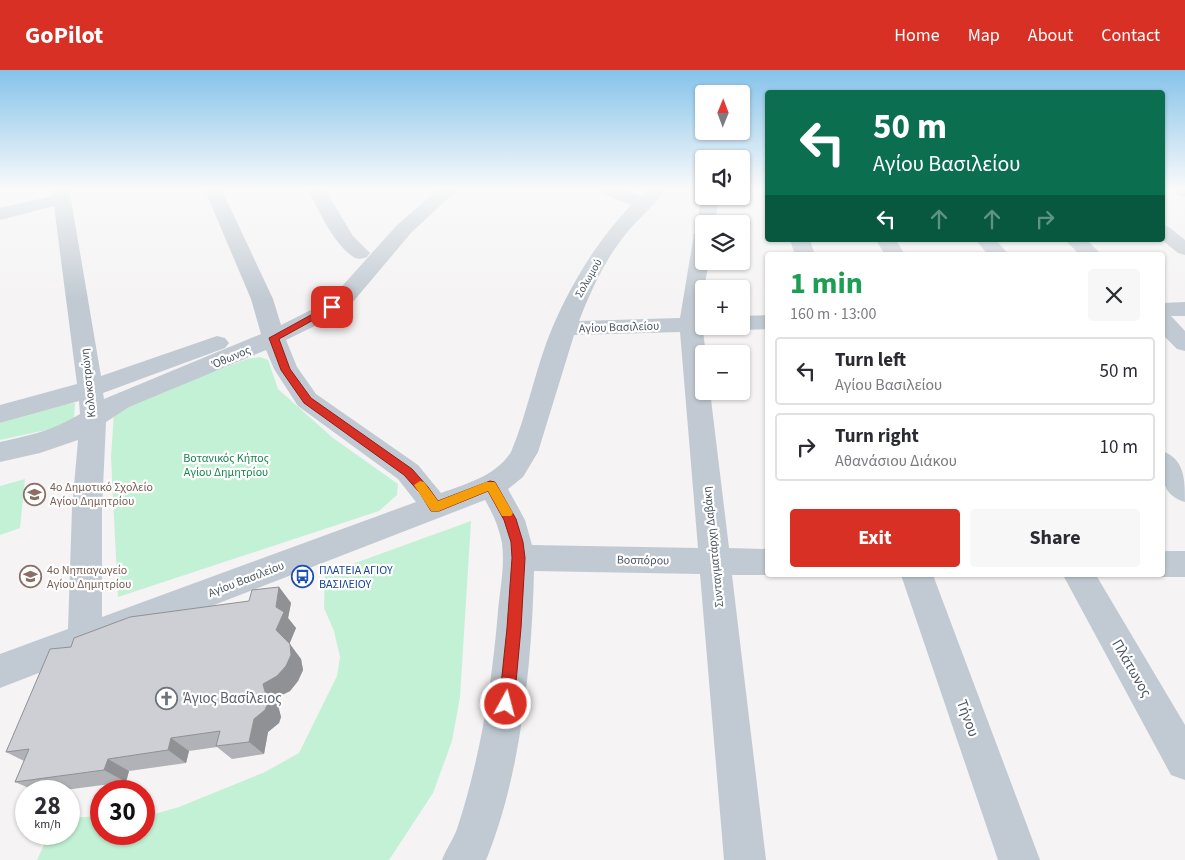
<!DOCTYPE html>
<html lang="en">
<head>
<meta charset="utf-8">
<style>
	body { margin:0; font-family:"Source Sans 3",sans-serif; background:#f7f7f7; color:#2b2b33; height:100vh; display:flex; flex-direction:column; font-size:19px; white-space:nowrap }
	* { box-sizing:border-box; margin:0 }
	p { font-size:16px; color:#7c7c81 }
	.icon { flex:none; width:28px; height:28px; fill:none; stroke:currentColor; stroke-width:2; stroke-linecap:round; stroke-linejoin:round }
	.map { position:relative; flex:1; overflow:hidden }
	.side { position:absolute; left:765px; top:182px; width:400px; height:325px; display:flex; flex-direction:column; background:#fff; border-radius:5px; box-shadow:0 1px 4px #0004 }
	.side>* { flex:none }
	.guide { position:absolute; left:765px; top:20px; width:400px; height:152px; border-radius:5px; box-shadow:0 1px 4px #0004; background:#0b6e4f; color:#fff; overflow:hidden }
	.needle { width:32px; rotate:1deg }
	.controls { position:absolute; left:695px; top:15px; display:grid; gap:10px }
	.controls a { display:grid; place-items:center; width:55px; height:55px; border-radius:5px; background:#fff; box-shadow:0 1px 4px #0004; font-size:25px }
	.speed { position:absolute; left:15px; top:710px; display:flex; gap:10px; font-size:25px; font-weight:700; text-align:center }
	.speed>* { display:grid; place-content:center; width:65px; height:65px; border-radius:50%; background:#fff; box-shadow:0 1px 4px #0004; line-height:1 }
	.speed small { font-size:12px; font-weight:400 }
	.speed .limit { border:8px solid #d22; background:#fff; color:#111 }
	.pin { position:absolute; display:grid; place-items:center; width:42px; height:42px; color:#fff; margin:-21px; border-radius:10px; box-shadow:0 2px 8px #0006 }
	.me { position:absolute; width:55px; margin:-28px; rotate:7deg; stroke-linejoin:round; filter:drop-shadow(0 0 4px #0008) }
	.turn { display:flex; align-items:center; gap:18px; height:105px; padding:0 25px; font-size:22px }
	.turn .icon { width:65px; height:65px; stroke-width:2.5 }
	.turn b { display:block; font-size:35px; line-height:42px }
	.lanes { display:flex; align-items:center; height:48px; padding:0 25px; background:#0003; justify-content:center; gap:25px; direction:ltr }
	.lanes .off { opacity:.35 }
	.round { display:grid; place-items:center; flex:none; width:52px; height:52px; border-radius:5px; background:#f7f7f7 }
	.overview { display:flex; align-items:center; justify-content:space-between; height:85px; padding:0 25px }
	h1 { font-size:30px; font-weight:700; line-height:38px; color:#1e9e55 }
	.button { display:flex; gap:10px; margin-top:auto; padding:10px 25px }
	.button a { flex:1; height:58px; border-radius:5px; background:#d93025; color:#fff; font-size:20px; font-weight:700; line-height:58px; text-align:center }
	.button a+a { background:#f7f7f7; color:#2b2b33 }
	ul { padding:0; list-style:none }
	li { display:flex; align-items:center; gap:15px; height:68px; margin:0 10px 8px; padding:0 15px; border:2px solid #e1e1e2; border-radius:5px }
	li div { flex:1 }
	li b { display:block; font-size:19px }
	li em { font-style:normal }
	header { display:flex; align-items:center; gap:30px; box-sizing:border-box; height:70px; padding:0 25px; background:#d93025; color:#fff }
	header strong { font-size:24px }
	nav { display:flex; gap:28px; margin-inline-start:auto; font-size:18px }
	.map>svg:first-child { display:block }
	.green { fill:#c3f1d5 }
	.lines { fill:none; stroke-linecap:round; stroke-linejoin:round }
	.minor { fill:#c1cad2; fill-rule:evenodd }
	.wall { fill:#b0b2b7 }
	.shaded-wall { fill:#909195 }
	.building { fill:#cdcfd5; stroke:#909195 }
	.route { fill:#d93025; stroke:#8d1f18 }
	.slow { fill:#f59e0b }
	.labels { text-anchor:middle; stroke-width:4.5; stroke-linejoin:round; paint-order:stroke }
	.far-street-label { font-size:11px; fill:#4a5661; stroke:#fff }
	.street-label { font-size:12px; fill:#4a5661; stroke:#fff }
	.park-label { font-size:12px; fill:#17864f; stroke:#fff }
	.education-label { font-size:12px; fill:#785e54; stroke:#fff; text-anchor:start }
	.transit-label { font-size:12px; fill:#164399; stroke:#fff; text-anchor:start }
	.near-street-label { font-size:15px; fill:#4a5661; stroke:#fff }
	.near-worship-label { font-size:15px; fill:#5b616d; stroke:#fff; text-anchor:start }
</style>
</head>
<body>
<header>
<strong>GoPilot</strong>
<nav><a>Home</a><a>Map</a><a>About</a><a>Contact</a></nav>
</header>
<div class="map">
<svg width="1185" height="790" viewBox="0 0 1185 790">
	<rect width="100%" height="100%" fill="#f5f3f3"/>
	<path class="green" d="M260,287l8,3 10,29 55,49 65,46 -1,11 -18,16 -261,86 -7,-140 3,-44 54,-24 79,-30z
		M75,333l-1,15 -18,10 -56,12v-17l68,-19z
		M25,409l-5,49 -20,7v-49z
		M471,451l-11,176 -8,44 -19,52 -44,67h-352l12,-26h20v-16l32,-2v18h43v-17l35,-10 86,-35 34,-19 38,-77 3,-19 -6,-26 -10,-23 1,-34z"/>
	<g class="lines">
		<path class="minor" d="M51,118h18l32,188 116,-40 8,2 4,5 -4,5 -122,45 1,6 157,-65 -10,-35 -47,-111h17l52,111 8,26 30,-15 25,-17 61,-68 43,-37h19l-48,45 -59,70 -25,17 -41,20 11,27 19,27 102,71 23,28c25,-9 55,-17 70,-41 17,-40 25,-87 42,-126 19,-44 45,-86 78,-121l-33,-13 -2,-4h25l20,8 7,-8h19c-11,17 -29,30 -42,47 -20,25 -34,55 -46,86l101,-3 14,-84 3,-4 5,-1 -5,-5 4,-28 3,-4v4h15l-4,28h-11v37h5l-5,28 -2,28h2v9h10l-2,3 -9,2 3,23h-2v37h6l19,157 39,1 1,26h-37l34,285h-42l-24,-286 -166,-3c-2,92 -13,204 -48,289h-44c4,-11 11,-20 15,-31 23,-70 35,-144 41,-218 2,-22 7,-45 4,-68 -3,-16 -9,-29 -17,-43l-485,188v-34l68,-25 4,-120 6,-69 -38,13 -40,9v-20c31,-7 52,-11 80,-28l-1,-13 -79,22v-18l77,-21 -23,-178 -54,14v-12l52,-12zM680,262l18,216 -166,-3 -7,-25 -17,-31 15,-12 15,-25 36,-117zM266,280l8,19 24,37 100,73 18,23 -314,115v-108l4,-87 23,-15z
			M307,118h17l29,48 17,17 -3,4c-5,2 -10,3 -15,-1 -19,-13 -34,-47 -45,-68z
			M1171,118h14v9l-6,-1z
			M1162,155l7,2 16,13v15l-7,-2 -16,-13z
			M790,170h20l5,15h-20z
			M876,170h20l9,15h-20z
			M976,170h20l13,15h-21z
			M1065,170h22l15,15h-22z
			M1185,232v14h-14l14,15v20l-8,-2 -15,-15v-31z
			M768,245v14l-27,1 -9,-4h9v-10z
			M1162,381c23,8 23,29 23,51 -26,-8 -23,-29 -23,-51z
			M1162,481h23v26h-23l-6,-2h6z
			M901,505h32l107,285h-42z
			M1063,505h33l89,150v55l-14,-5z"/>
	</g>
	<path class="wall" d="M279,517l12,16 -3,15 8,10 -7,16 12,15 2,11 -5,11 -8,10 -14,7 5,19 -2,6 -11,9 -4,22 -32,5 -15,-12 -28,4 -3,12 -57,8 -3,11 -69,9h-21l-21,-9 9,-21 -18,-9 65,-105 178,-46z"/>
	<path class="shaded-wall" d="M279,517l12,16 -3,15 8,10 -7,17 -13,-15v-23z
		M290,574l11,15 2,11 -5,11 -8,10 -14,7 5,19 -2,6 -11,9 -4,22 -15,-12 5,-23 9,-35z
		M171,668l18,13 -3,12 -18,-13z
		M108,689l21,12 -3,11 -22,-12z"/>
	<path class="building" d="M279,517l-3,20 8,5 -8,18 14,14 1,11 -5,11 -9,10 -14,8 5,19 -3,7 -11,9 -5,23 -33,4 4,-15 -49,7 -3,12 -60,9 -4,11 -89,12 14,-33 -23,3 44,-103 21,-2 3,-9 56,-21 119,-16 3,-11z"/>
	<linearGradient id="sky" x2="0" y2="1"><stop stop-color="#85c3ea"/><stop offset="0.52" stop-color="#fafafa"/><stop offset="1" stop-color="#fafafa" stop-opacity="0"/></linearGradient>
	<rect width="1185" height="229" fill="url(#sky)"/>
	<path class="route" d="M329,235h6l2,2 -58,32 11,30 21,29 101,71 16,18 10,14 52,-20 5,1 21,37 7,23 2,16 -4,70 -7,76 -3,6 -5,2 -5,-2 -2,-6 8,-76 5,-70 -1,-16 -7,-22 -16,-29 -49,20h-8l-11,-18 -16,-18 -100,-72 -23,-33 -12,-32z"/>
	<path class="slow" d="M420,411l4,1 14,19 48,-19h9l18,31 -2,3h-9l-14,-25 -49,20h-8l-17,-26z"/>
	<defs>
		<symbol id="school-ring" viewBox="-11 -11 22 22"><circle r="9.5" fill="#fff" stroke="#8d6e63" stroke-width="1.5"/><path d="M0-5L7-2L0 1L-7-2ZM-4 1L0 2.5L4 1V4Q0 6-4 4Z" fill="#8d6e63"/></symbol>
		<symbol id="bus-ring" viewBox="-11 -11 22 22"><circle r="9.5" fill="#fff" stroke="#1a4fb4" stroke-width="1.5"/><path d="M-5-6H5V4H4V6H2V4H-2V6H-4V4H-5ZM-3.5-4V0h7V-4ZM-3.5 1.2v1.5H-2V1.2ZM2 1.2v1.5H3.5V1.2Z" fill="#1a4fb4"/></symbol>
		<symbol id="church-ring" viewBox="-11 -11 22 22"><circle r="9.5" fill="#fff" stroke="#6b7280" stroke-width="1.5"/><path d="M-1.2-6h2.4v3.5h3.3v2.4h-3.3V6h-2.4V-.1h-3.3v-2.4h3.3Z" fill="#6b7280"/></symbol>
	</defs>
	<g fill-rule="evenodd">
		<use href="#school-ring" x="22" y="412" width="25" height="25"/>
		<use href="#school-ring" x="18" y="494" width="25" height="25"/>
		<use href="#bus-ring" x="290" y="494" width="25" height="25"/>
		<use href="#church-ring" x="154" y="616" width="25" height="25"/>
	</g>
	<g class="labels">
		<g class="far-street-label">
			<text transform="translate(588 208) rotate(-60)" y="4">Σολωμού</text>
		</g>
		<g class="street-label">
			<text transform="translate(619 257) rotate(-2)" y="4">Αγίου Βασιλείου</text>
			<text transform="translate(231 287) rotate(-23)" y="4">Όθωνος</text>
			<text transform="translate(88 313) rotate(-96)" y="4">Κολοκοτρώνη</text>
			<text transform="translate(713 477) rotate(-96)" y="4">Συνταγματάρχη Δαβάκη</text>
			<text transform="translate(643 490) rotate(1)" y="4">Βοσπόρου</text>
			<text transform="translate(246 509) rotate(-21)" y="4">Αγίου Βασιλείου</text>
		</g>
		<g class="park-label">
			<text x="226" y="392">Βοτανικός Κήπος<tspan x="226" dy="14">Αγίου Δημητρίου</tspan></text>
		</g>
		<g class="education-label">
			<text x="50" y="421">4ο Δημοτικό Σχολείο<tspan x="50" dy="14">Αγίου Δημητρίου</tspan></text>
			<text x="47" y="504">4ο Νηπιαγωγείο<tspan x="47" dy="14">Αγίου Δημητρίου</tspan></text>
		</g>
		<g class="transit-label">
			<text x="319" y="504">ΠΛΑΤΕΙΑ ΑΓΙΟΥ<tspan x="319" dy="14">ΒΑΣΙΛΕΙΟΥ</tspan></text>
		</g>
		<g class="near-street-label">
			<text transform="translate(1132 598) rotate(60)" y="5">Πλάτωνος</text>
			<text transform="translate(968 648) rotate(70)" y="5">Τήνου</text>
		</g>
		<g class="near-worship-label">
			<text x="183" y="633">Άγιος Βασίλειος</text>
		</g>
	</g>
</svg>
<div class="controls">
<a><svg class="needle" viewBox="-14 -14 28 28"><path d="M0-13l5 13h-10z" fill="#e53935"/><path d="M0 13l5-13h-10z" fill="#7c7c81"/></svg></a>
<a><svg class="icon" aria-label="sound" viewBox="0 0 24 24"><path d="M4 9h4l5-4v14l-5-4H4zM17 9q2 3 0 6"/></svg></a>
<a><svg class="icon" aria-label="layers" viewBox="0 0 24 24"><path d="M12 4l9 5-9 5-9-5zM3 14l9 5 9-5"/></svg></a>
<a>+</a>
<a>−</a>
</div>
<div class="speed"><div>28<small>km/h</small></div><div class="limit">30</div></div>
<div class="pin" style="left:332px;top:237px;background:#d93025"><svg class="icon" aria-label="arrive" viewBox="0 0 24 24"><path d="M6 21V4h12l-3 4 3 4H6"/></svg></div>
<svg class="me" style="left:506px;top:634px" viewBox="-20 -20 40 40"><circle r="17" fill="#d93025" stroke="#fff" stroke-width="3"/><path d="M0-11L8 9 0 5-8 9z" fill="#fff"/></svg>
<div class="guide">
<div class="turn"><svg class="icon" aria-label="left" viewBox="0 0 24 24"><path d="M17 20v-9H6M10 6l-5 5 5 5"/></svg><div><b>50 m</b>Αγίου Βασιλείου</div></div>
<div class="lanes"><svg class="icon" aria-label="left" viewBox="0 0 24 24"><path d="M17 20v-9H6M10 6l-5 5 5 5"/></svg><svg class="icon off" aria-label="ahead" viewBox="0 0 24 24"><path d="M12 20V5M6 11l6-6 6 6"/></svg><svg class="icon off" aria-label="ahead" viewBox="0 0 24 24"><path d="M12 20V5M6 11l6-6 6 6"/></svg><svg class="icon off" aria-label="right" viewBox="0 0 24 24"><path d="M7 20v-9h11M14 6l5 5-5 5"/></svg></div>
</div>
<section class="side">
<div class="overview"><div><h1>1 min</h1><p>160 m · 13:00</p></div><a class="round"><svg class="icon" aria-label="close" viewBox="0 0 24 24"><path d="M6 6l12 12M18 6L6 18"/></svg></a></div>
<ul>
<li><svg class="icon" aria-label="left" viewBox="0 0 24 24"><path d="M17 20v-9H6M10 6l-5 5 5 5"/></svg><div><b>Turn left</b><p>Αγίου Βασιλείου</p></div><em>50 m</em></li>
<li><svg class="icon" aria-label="right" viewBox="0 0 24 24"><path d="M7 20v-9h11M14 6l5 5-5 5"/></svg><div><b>Turn right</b><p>Αθανάσιου Διάκου</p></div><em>10 m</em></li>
</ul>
<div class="button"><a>Exit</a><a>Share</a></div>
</section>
</div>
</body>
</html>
